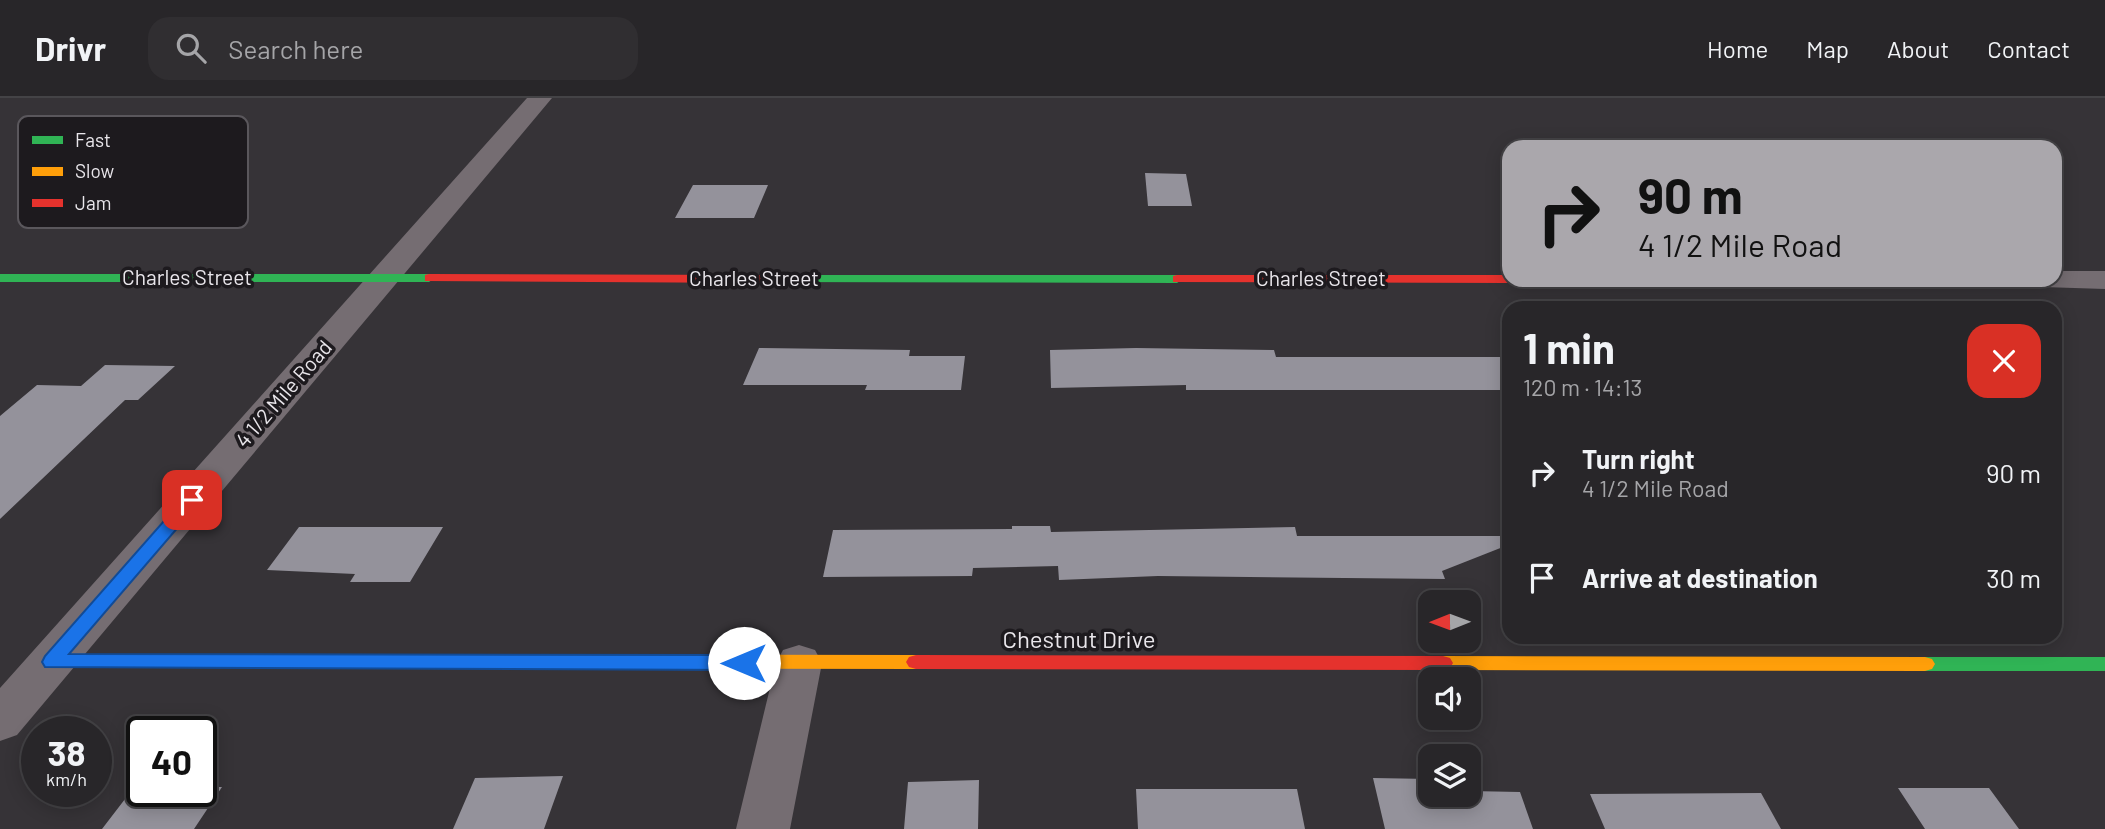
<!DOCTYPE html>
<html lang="en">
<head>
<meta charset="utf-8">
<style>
	body { margin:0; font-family:Barlow,sans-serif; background:#302e31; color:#f1f3f6; height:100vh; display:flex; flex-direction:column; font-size:26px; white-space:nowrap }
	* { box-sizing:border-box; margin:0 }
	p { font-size:23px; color:#a5a5a8 }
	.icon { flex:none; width:38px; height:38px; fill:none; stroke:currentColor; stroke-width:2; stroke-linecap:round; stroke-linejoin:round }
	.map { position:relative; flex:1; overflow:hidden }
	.panel { position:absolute; left:1502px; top:203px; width:560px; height:343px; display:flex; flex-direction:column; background:#282629; border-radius:21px; box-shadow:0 4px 18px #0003,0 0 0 2px #444346 }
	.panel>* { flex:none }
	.banner { position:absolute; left:1502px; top:42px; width:560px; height:147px; border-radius:21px; box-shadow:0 4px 18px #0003,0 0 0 2px #444346; background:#aaa7ac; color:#111; overflow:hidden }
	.needle { width:46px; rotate:269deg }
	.tools { position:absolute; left:1418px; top:492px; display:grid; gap:14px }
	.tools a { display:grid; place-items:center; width:63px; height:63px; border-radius:14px; background:#282629; box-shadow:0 4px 18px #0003,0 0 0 2px #444346; font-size:35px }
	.speed { position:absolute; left:21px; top:618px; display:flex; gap:14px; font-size:35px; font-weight:700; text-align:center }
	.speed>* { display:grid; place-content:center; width:91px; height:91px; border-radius:50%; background:#282629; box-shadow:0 4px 18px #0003,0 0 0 2px #444346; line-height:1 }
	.speed small { font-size:18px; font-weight:400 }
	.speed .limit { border:4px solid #111; border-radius:10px; background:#fff; color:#111 }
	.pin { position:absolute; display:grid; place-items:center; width:60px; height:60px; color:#fff; margin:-30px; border-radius:14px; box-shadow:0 4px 10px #0006 }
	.me { position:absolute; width:77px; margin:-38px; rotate:270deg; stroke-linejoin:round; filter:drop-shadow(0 0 5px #0008) }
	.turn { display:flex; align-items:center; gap:24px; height:147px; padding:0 21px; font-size:32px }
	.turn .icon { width:91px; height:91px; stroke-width:2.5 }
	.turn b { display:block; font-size:49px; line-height:60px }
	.round { display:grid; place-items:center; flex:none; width:74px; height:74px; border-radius:21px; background:#302e31 }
	.overview { display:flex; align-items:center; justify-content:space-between; height:119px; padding:0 21px }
	h1 { font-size:42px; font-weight:700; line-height:52px }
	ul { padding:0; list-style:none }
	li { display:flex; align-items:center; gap:21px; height:105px; padding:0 21px }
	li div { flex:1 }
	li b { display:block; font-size:26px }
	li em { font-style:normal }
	header { display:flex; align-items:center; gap:42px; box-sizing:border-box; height:98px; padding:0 35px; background:#282629; border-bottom:2px solid #444346 }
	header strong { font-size:33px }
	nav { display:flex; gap:38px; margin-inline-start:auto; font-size:24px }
	.search { width:490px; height:63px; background:#302e31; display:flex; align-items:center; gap:18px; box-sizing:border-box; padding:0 24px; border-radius:21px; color:#a5a5a8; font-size:26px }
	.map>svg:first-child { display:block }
	.building { fill:#94929b }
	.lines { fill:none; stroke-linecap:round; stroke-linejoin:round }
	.street { fill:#756d72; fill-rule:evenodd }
	.fast { fill:#30b455; fill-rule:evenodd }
	.slow { fill:#ff9f0a; fill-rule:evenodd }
	.jam { fill:#e5322d; fill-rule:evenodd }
	.route { fill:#1a73e8; stroke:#114b97; stroke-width:2 }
	.labels { text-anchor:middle; stroke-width:7; stroke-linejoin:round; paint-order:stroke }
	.street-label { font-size:21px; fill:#e9e6eb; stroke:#1d1a1e }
	.near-street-label { font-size:24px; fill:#e9e6eb; stroke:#1d1a1e }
	.key { fill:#1d1a1e; stroke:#5a575c; stroke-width:2 }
	.key-label { font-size:19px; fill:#e9e6eb }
</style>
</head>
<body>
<header>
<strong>Drivr</strong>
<div class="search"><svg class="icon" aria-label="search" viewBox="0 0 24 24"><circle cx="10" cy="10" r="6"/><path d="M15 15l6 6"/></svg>Search here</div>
<nav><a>Home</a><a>Map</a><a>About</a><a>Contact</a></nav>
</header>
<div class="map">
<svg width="2105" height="731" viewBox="0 0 2105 731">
	<rect width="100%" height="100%" fill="#363337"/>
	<path class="building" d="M1145,75l41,1 6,32h-44z
		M693,87h75l-14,33h-79z
		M759,250l151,2 -1,6h56l-4,34h-96l2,-5h-124z
		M1136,250l138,2 2,7h232v33h-322v-5l-135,3 -1,-38z
		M105,267l70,1 -37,34h-13l-125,119v-103l37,-31 44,1z
		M1012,428h38l1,6 244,-5 2,9h211v9l-66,26 3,8 -287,-3 -99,4 -1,-14 -85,2 -1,8 -149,1 10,-47 179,-1z
		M299,429h144l-33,55h-60l5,-8 -88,-4z
		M563,678l-19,53h-91l22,-51z
		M1373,680l57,1v15h38v-8l2,5 50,1 13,37h-148z
		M979,682l-1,49h-74l4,-47z
		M135,688h7v5h59v-4h21l-28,42h-92z
		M1898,690h91l30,41h-94z
		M1136,691h161l8,40h-167z
		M1761,695l20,36h-176l-15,-35z"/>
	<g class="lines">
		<path class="street" d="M527,0h25l-535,637 -17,6v-53z
			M2054,173h51v18l-62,-2 -5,-7h16z
			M799,547l16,5 7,13 -32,166h-54l40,-166 7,-13z"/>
		<path class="fast" d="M0,176h429l6,4 -6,4h-429z
			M761,177h416l6,4 -6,4 -420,-1v-6z
			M52,556h310l7,2 3,5 -3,5 -7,2h-310l-7,-2 -3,-5 3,-5z
			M1925,559h180v14h-180l-7,-2 -3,-5 3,-5z"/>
		<path class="slow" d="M362,556l554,1 7,2 3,5 -3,5 -7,2 -554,-1 -7,-2 -3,-5 3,-5z
			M1443,558l482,1 7,2 3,5 -3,5 -7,2 -482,-1 -7,-2 -3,-5 3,-5z"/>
		<path class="jam" d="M429,176l332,1 6,4 -6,4 -336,-2v-6z
			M1177,177h331v5h6l-6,3 -335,-1v-6z
			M916,557l527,1 7,2 3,5 -3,5 -7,2 -527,-1 -7,-2 -3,-5 3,-5z"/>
	</g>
	<path class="route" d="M192,397l6,1v8l-129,150 675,1 9,8 -9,7 -699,-3 -3,-5 3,-6 141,-160z"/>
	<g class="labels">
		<g class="street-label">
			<text x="187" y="187">Charles Street</text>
			<text x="754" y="188">Charles Street</text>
			<text x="1321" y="188">Charles Street</text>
			<text transform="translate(284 296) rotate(-49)" y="7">4 1/2 Mile Road</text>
		</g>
		<g class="near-street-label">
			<text x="1079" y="550">Chestnut Drive</text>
		</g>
	</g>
	<rect x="18" y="18" width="230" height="112" rx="10" class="key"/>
	<rect x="32" y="38" width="31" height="8" fill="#30b455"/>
	<rect x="32" y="69" width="31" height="9" fill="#ff9f0a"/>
	<rect x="32" y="101" width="31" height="8" fill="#e5322d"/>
	<g class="key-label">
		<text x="75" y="49">Fast</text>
		<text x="75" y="80">Slow</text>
		<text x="75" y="112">Jam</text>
	</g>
</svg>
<div class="tools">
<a><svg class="needle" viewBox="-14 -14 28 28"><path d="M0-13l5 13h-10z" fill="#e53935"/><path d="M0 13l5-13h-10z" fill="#a5a5a8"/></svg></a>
<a><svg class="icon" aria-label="sound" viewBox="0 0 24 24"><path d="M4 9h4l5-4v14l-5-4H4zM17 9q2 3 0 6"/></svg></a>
<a><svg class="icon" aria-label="layers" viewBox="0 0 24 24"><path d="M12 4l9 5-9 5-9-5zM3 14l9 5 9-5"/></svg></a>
</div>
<div class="speed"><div>38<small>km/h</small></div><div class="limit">40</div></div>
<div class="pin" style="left:192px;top:402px;background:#d93025"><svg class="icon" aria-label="arrive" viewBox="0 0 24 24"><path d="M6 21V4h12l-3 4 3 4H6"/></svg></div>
<svg class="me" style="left:744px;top:565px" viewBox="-20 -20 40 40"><circle r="19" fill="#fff"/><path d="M0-13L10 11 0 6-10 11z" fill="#1a73e8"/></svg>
<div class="banner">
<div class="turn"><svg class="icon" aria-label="right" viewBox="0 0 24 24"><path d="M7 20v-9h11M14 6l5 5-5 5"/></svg><div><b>90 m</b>4 1/2 Mile Road</div></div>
</div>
<section class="panel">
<div class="overview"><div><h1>1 min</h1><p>120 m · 14:13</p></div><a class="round" style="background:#d93025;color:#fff"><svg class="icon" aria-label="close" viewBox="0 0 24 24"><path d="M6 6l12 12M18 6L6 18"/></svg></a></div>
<ul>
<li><svg class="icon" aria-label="right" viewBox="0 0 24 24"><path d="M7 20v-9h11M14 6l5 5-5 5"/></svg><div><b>Turn right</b><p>4 1/2 Mile Road</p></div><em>90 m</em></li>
<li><svg class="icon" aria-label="arrive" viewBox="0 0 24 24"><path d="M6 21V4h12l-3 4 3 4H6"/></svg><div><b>Arrive at destination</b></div><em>30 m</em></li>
</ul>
</section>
</div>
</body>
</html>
